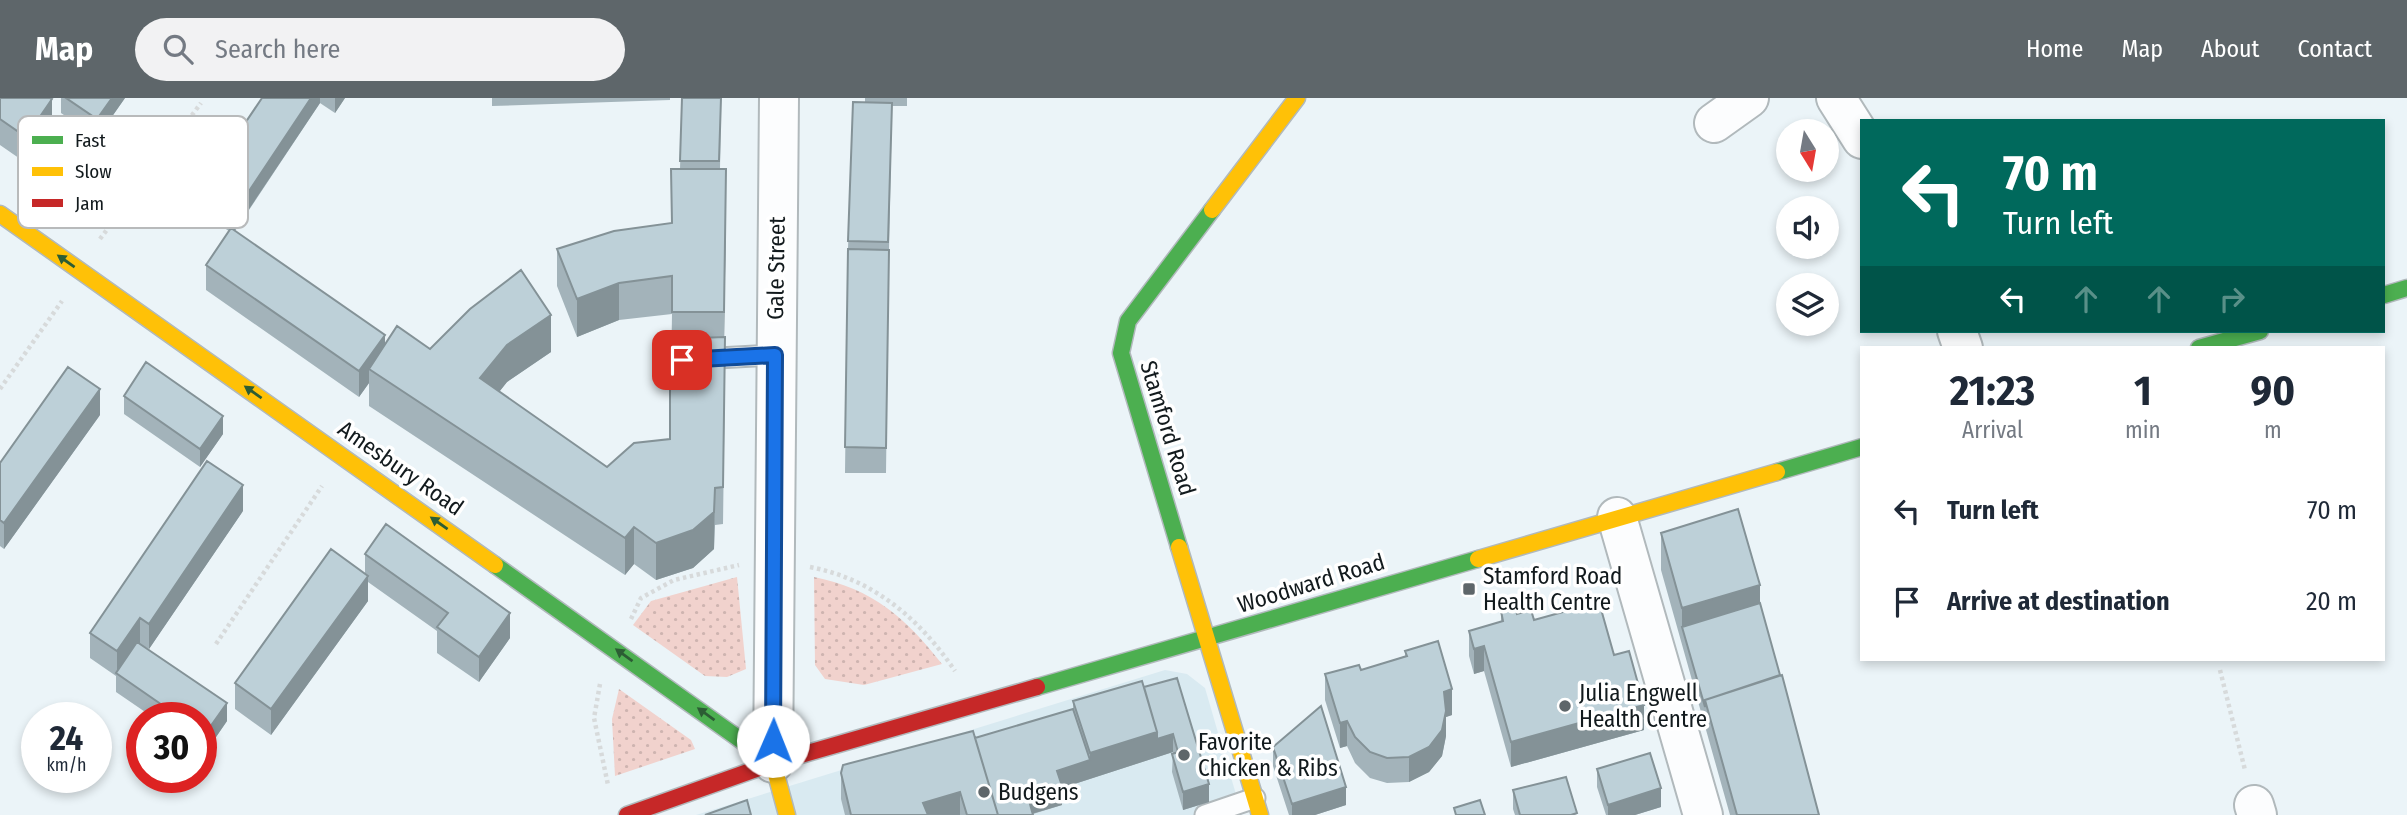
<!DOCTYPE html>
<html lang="en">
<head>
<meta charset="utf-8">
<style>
	body { margin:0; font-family:"Fira Sans Condensed",sans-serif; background:#f2f2f3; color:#1f2937; height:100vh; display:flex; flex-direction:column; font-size:26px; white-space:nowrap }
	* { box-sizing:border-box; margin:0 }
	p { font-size:23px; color:#747a83 }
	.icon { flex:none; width:38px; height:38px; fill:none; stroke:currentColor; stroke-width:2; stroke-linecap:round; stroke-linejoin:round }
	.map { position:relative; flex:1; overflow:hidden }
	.drawer { position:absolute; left:1860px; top:248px; width:525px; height:315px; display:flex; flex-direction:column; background:#fff; border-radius:0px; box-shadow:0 4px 10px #0003 }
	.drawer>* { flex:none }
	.banner { position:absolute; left:1860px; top:21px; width:525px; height:214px; border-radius:0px; box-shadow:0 4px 10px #0003; background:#00695c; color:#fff; overflow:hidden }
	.needle { width:46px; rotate:169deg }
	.tools { position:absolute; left:1776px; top:21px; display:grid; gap:14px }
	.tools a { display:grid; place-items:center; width:63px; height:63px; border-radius:50%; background:#fff; box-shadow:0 4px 10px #0003; font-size:35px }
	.speed { position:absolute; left:21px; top:604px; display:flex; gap:14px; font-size:35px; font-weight:700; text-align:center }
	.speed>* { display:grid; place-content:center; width:91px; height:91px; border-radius:50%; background:#fff; box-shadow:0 4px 10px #0003; line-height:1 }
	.speed small { font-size:18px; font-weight:400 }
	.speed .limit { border:10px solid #d22; background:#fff; color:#111 }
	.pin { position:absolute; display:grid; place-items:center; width:60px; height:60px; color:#fff; margin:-30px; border-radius:14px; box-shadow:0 4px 10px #0006 }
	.me { position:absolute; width:77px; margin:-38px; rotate:1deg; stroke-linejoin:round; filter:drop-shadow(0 0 5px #0008) }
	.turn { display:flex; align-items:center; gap:24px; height:147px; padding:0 28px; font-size:32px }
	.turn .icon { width:91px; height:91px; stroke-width:2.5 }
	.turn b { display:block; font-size:49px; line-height:60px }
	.lanes { display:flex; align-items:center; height:66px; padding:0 28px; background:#0003; justify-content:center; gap:35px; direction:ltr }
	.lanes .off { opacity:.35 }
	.eta { display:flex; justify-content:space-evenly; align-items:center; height:119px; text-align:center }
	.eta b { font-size:42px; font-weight:700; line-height:49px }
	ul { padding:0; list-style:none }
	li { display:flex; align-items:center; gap:21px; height:91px; padding:0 28px }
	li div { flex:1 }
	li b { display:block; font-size:26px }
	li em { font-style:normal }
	header { display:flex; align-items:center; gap:42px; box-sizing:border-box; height:98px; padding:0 35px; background:#5e666a; color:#fff }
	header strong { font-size:33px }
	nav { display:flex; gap:38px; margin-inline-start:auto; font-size:24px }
	.search { width:490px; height:63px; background:#f2f2f3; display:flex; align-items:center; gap:18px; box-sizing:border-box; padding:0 24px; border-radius:38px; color:#747a83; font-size:26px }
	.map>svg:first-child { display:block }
	.built { fill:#d9eaf1 }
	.grass { fill:url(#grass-dots) }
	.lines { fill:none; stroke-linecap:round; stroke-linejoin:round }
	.lane-casing { stroke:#b1b9bc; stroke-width:23 }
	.street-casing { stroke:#b1b9bc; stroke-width:42 }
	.fast-casing { stroke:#b1b9bc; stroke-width:19 }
	.slow-casing { stroke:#b1b9bc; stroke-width:19 }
	.jam-casing { stroke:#b1b9bc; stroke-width:19 }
	.path { stroke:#d7dadb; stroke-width:4.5; stroke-dasharray:3.5 3.5; stroke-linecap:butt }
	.lane { stroke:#fcfdfe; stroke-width:19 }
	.street { stroke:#fcfdfe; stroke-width:38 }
	.fast { stroke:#4caf50; stroke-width:16 }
	.slow { stroke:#ffc107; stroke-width:16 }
	.jam { stroke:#c62828; stroke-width:16 }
	.wall { fill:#a3b3ba }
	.shaded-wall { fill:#849297 }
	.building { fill:#bdd0d8; stroke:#849297; stroke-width:2 }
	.oneway { fill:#2c5d34 }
	.route-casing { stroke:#114b97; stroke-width:18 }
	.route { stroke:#1a73e8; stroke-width:12 }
	.poi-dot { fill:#5e666a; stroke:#fff; stroke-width:2.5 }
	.labels { text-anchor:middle; stroke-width:7; stroke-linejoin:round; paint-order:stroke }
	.street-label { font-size:23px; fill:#121a1d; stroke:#fff }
	.poi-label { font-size:23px; fill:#121a1d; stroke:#fff; text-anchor:start }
	.key { fill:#fff; stroke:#b8babb; stroke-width:2 }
	.key-label { font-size:19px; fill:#121a1d }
</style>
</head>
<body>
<header>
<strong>Map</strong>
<div class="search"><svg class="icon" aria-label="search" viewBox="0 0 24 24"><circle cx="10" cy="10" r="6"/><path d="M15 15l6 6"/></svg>Search here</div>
<nav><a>Home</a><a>Map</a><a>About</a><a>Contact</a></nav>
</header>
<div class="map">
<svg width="2407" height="717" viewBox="0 0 2407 717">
	<defs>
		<pattern id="grass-dots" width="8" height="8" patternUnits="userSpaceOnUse" patternTransform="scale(1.75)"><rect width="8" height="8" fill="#f1d2cd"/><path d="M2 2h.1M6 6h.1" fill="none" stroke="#ceb4b0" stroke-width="1.8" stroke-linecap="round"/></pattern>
	</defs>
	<rect width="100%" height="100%" fill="#ebf4f8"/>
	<path class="built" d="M1165,572l22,4 18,14 37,127h-546z"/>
	<path class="grass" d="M737,479l9,92 -19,8 -22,-1 -72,-51 18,-24z
		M814,479c59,12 91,40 128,87l-78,21 -39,-6 -10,-14z
		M619,591l72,51 4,9 -80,27 -3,-57z"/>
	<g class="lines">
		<defs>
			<path id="lane" d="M699,261l76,-4
				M1205,717l50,-17"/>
			<path id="street" d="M1836,0l26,41
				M1714,25l35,-25
				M1957,233l6,17
				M1617,419l86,298
				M773,665l6,-665
				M2254,707l3,10"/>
			<path id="fast" d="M2384,197l23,-7
				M2199,250l61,-17
				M1777,374l85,-25
				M1179,449l-58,-194 7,-32 84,-111
				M495,467l278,198
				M1037,589l441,-128"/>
			<path id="slow" d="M1212,112l85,-112
				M0,116l495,351
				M1179,449l81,268
				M1478,461l299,-87
				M773,665l14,52"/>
			<path id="jam" d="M627,717l146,-52 264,-76"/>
		</defs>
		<use href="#lane" class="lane-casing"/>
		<use href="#street" class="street-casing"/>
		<use href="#fast" class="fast-casing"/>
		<use href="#slow" class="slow-casing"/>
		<use href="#jam" class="jam-casing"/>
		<path class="path" d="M100,141l101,-136
			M0,291l62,-88
			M810,469c63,12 110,52 145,104
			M631,521l10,-21 33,-18 65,-15
			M216,546l106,-158
			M2220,572l25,100
			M600,586l-6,34 14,67"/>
		<use href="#lane" class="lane"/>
		<use href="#street" class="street"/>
		<use href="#fast" class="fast"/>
		<use href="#slow" class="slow"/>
		<use href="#jam" class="jam"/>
	</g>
	<path class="wall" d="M0,0l52,27 -26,38 -26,-18z
		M61,0h64l-28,40 -36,-25z
		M262,0h83l-10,15 -15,-10 -85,128 150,114 45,4 121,3 -44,30 -8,10 108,75 63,-28 2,-125 -53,6 -42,17 -20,-51v-37l115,-26 8,-54 2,-71h39l-1,71 6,37 -2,131 1,37 -2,150 -8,1 -1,24 -21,19 -37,12 -22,-16 -9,11 -256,-169v-23l-10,14 -153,-107v-25l23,-34 -31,-19v-19z
		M492,0h178v2l-178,6z
		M865,0h42v8h-15l-3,144 -3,223h-41l3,-224 5,-147h12z
		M124,298l99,38 -23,33 -76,-53z
		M100,317l-96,134 -4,-3v-83z
		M243,413l-94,138 -10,-5 88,77 -22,32 -4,-3v-32h-47l-38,-26v-16l-26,-18v-25z
		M1661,435l99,70 59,212h-89l-69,-245z
		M365,456l145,84 -31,44 -42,-29v-22l-69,-49v19l-97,134 -36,-26v-26l130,-110z
		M1501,513l16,3 17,6 80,35 30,75 -133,37 -27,-96 -10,3 -5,-18v-25l32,-9z
		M1405,553l47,64 -6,2v19l-4,20 -13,16 -20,10 -22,1 -17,-5 -15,-15 -8,-17 -7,2 -15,-48v-26l36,-4 44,-14z
		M1177,580l32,124 -26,8 -11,-38 1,-20 -111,36v17l-29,9v1h-188l-4,-16v-26l134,-35 98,-29v-8l71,-14z
		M1273,649l73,58 -31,10h-26l-16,-49z
		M1597,671l64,38 -26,8h-29l-9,-28z
		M1513,692l64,25h-62l-2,-6z"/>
	<path class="shaded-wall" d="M112,0h13l-28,40v-19z
		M311,0h9v5l-87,130v-18z
		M335,0h10l-10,15z
		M52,1v26l-26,38v-26z
		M726,71v37l-2,143v-37z
		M619,185v37l-42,17v-38z
		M551,217v37l-44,30 -27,34v-38l27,-33z
		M385,237v25l-16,9v14l-10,14v-26z
		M100,291v26l-96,134v-26z
		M223,318v18l-23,33v-18z
		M243,387v26l-94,138v-25z
		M715,390l-1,61 -21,19 -37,12v-37z
		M634,429v37l-9,11v-37z
		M368,478v25l-97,134v-26z
		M1760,487v37l-78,5v-19z
		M510,515v25l-31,44v-25z
		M140,520v25l-22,32 -1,-1v-23z
		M1484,548v25l-10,3v-25z
		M1452,591v26l-6,2v19l-4,20 -13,16 -20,10v-25l35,-65z
		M227,605v18l-22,32v-19z
		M1644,607v25l-133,37v-25z
		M1347,623v25l-7,2v-25z
		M1157,634l16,2v18l-111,36v17l-34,10v-18l29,-26 33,-11v-7z
		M1209,686v18l-26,8v-18z
		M1346,689v18l-31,10h-23v-11z
		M1661,690v19l-26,8h-27v-10z
		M960,694v23h-37v-12z"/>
	<path class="building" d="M0,0h50l2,1 -26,38 -26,-18z
		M66,0h46l-15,21z
		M262,0h49l-78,117 -35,-22z
		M682,0h39l-2,63h-39z
		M853,4l39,1 -4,139 -40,-1z
		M671,71h55l-2,143h-52v-36l-53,7 -42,16 -20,-50 57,-18 58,-8z
		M231,130l154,107 -26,36 -153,-106z
		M848,151l41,1 -3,198 -41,-1z
		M521,172l30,45 -44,30 -27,33 127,89 27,-24 36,-4v-100l55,-2 -2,150 -8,1 -1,24 -21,18 -37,13 -22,-16 -9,11 -256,-169 28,-43 33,23 40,-40z
		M146,264l77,54 -23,33 -76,-53z
		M68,269l32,22 -96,134 -4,-3v-57z
		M207,363l36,24 -94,139 -9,-6 -23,33 -27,-18z
		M1738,411l22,76 -78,23 -21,-75z
		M386,426l124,89 -31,44 -42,-30 11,-14 -83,-59z
		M331,451l37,27 -97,133 -36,-26z
		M1599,504l15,53 15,-4 15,54 -133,37 -27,-96 -10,3 -5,-18 34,-10 -2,-10 15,-5 1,8 14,-4 3,10z
		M1760,505l20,72 -75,25v7l-23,-80z
		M1438,543l14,48 -8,3 2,19 -4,19 -13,17 -20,10 -22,1 -17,-6 -15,-15 -8,-16 -7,2 -15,-49 34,-9 2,5 46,-14 -2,-5z
		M137,544l90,61 -22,31 -4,-3v-13h-20l-65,-45z
		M1782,577l37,140h-82l-32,-115z
		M1177,580l32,106 -26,8 -11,-38 6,-2 -5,-18 -16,5v-7l-13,-45z
		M1142,583l15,51 -67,21 -17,-52z
		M1321,608l25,81 -54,17 -19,-57z
		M1073,611l17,51 -33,11 5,15 -34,11 5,18h-35l-23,-77z
		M973,633l25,84h-31l-7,-23 -37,11 5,12h-77l-10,-42 2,-8z
		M1650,655l11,35 -53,17 -11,-36z
		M1566,679l11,36 -6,2h-51l-7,-25z
		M747,702l4,15h-46z
		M1480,702l5,15h-29l-2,-7z"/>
	<defs><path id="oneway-solid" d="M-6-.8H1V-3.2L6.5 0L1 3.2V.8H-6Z" transform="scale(1.75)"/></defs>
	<g class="oneway">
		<use href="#oneway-solid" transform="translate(66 163) rotate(-145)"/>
		<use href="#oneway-solid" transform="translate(253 294) rotate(-145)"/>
		<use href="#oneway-solid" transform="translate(439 425) rotate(-145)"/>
		<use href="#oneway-solid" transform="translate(624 557) rotate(-144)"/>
		<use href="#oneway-solid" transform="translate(706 616) rotate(-144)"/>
	</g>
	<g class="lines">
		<defs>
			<path id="route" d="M682,262l93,-5 -2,386"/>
		</defs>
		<use href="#route" class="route-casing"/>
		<use href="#route" class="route"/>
	</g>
	<g class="poi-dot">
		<rect x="1462" y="484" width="14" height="14" rx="3.5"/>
		<circle cx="1565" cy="608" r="7"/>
		<circle cx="1184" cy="657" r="7"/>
		<circle cx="984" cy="694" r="7"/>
	</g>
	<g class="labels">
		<g class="street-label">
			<text transform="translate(776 170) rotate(-89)" y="8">Gale Street</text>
			<text transform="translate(1168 330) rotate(73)" y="8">Stamford Road</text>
			<text transform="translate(401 370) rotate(35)" y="8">Amesbury Road</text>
			<text transform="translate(1311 485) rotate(-17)" y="8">Woodward Road</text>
		</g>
		<g class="poi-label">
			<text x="1483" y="486">Stamford Road<tspan x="1483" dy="26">Health Centre</tspan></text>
			<text x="1579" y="603">Julia Engwell<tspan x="1579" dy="26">Health Centre</tspan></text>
			<text x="1198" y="652">Favorite<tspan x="1198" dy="26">Chicken &amp; Ribs</tspan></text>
			<text x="998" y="702">Budgens</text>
		</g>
	</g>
	<rect x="18" y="18" width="230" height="112" rx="10" class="key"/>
	<rect x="32" y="38" width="31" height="8" fill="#4caf50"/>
	<rect x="32" y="69" width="31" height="9" fill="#ffc107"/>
	<rect x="32" y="101" width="31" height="8" fill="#c62828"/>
	<g class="key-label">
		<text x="75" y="49">Fast</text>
		<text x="75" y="80">Slow</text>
		<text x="75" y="112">Jam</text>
	</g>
</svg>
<div class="tools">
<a><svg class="needle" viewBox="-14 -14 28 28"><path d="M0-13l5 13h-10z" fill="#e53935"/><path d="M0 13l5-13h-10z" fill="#747a83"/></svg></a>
<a><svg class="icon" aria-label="sound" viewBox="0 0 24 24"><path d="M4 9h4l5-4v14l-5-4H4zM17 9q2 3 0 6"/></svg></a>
<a><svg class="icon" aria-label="layers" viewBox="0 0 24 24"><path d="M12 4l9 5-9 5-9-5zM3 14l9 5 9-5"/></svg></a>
</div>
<div class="speed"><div>24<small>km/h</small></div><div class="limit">30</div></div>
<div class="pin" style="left:682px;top:262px;background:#d93025"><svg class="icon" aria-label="arrive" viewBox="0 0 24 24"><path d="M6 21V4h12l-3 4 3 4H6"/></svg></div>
<svg class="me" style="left:773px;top:643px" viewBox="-20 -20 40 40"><circle r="19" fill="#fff"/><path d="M0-13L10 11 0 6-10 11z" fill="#1a73e8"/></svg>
<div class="banner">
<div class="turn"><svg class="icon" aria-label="left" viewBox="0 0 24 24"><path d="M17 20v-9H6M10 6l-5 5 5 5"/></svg><div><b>70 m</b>Turn left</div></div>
<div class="lanes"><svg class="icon" aria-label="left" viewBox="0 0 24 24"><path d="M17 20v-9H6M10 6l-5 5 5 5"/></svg><svg class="icon off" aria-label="ahead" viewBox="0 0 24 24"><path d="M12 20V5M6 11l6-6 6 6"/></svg><svg class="icon off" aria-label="ahead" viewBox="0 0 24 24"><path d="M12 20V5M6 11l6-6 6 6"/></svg><svg class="icon off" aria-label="right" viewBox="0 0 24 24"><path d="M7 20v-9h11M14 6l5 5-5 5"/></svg></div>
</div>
<section class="drawer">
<div class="eta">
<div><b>21:23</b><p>Arrival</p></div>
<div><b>1</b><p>min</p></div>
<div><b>90</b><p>m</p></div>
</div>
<ul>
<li><svg class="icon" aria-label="left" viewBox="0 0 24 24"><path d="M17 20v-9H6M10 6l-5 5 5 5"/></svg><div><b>Turn left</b></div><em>70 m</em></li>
<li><svg class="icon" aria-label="arrive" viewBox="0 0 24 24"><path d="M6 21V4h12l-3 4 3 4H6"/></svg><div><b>Arrive at destination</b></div><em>20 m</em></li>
</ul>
</section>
</div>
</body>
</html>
